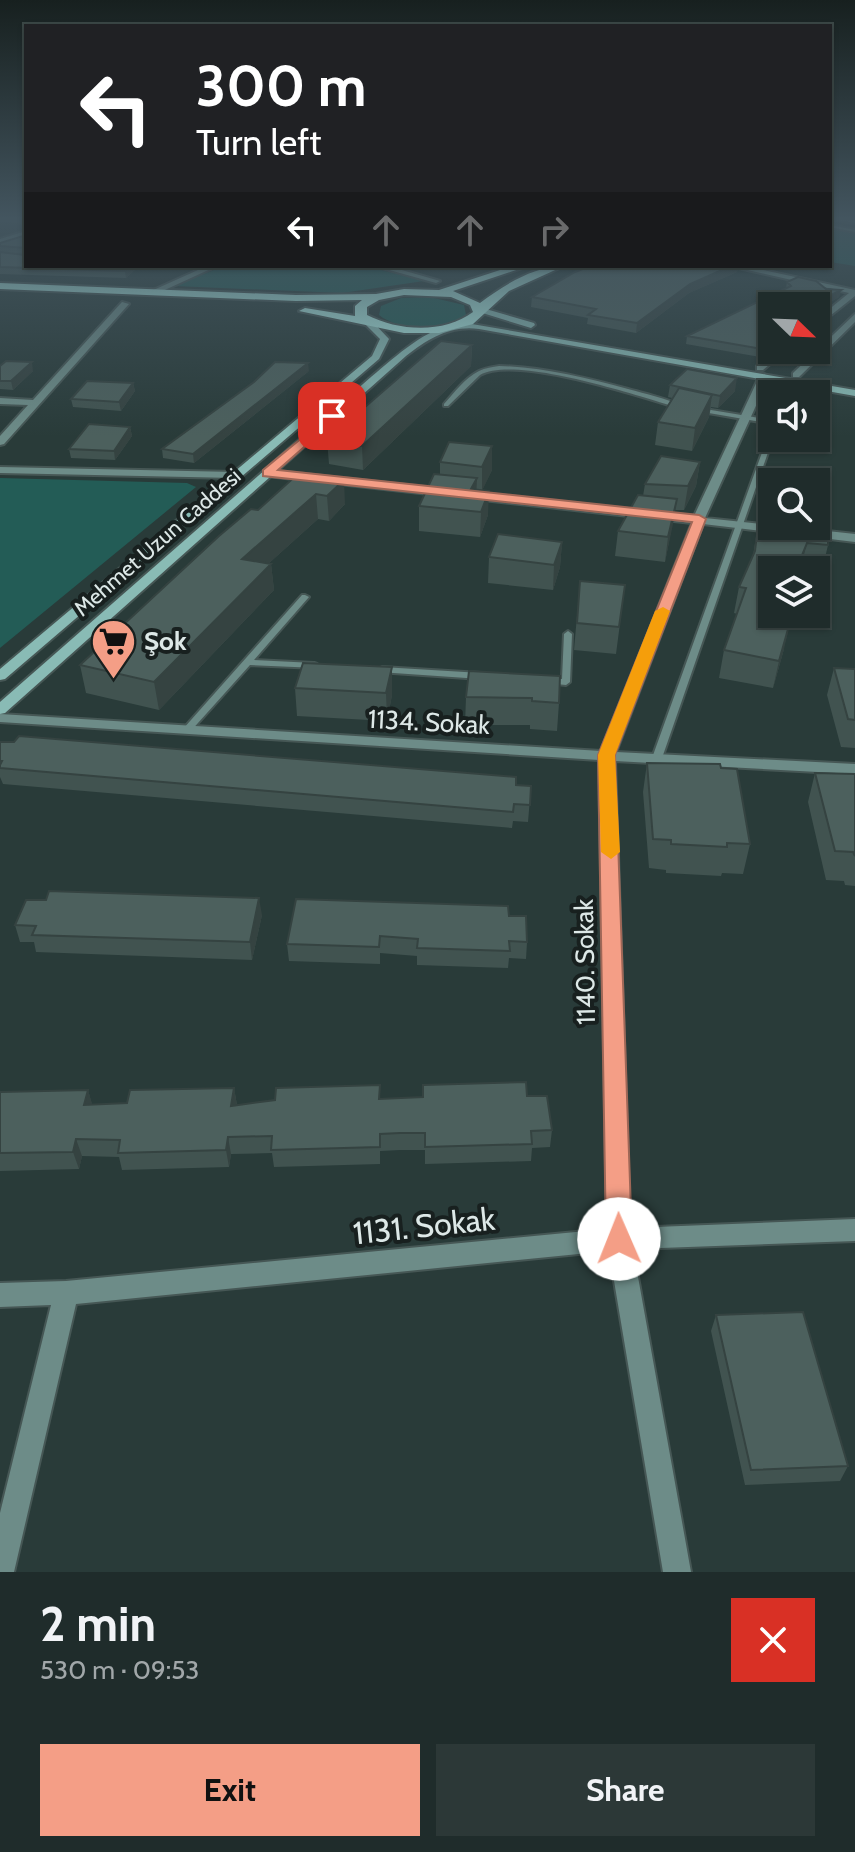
<!DOCTYPE html>
<html lang="en">
<head>
<meta charset="utf-8">
<style>
	body { margin:0; font-family:Cabin,sans-serif; background:#2c3837; color:#f1f3f6; height:100vh; display:flex; flex-direction:column; font-size:30px; white-space:nowrap }
	* { box-sizing:border-box; margin:0 }
	p { font-size:26px; color:#a1a7a9 }
	.icon { flex:none; width:44px; height:44px; fill:none; stroke:currentColor; stroke-width:2; stroke-linecap:round; stroke-linejoin:round }
	.map { position:relative; height:1572px; overflow:hidden }
	.details { display:flex; flex-direction:column; background:#1f2c2b; flex:1 }
	.details>* { flex:none }
	.hud { position:absolute; left:24px; top:24px; width:808px; height:244px; border-radius:0px; box-shadow:0 2px 6px #0004,0 0 0 2px #3c4847; background:#202124; color:#fff; overflow:hidden }
	.needle { width:52px; rotate:113deg }
	.tools { position:absolute; left:758px; top:292px; display:grid; gap:16px }
	.tools a { display:grid; place-items:center; width:72px; height:72px; border-radius:0px; background:#1f2c2b; box-shadow:0 2px 6px #0004,0 0 0 2px #3c4847; font-size:40px }
	.pin { position:absolute; display:grid; place-items:center; width:68px; height:68px; color:#fff; margin:-34px; border-radius:16px; box-shadow:0 4px 12px #0006 }
	.me { position:absolute; width:88px; margin:-44px; rotate:359deg; stroke-linejoin:round; filter:drop-shadow(0 0 6px #0008) }
	.turn { display:flex; align-items:center; gap:28px; height:168px; padding:0 40px; font-size:36px }
	.turn .icon { width:104px; height:104px; stroke-width:2.5 }
	.turn b { display:block; font-size:56px; line-height:68px }
	.lanes { display:flex; align-items:center; height:76px; padding:0 40px; background:#0003; justify-content:center; gap:40px; direction:ltr }
	.lanes .off { opacity:.35 }
	.round { display:grid; place-items:center; flex:none; width:84px; height:84px; border-radius:0px; background:#2c3837 }
	.summary { display:flex; align-items:center; justify-content:space-between; height:136px; padding:0 40px }
	h1 { font-size:48px; font-weight:800; line-height:60px }
	.primary-button { display:flex; gap:16px; margin-top:auto; padding:16px 40px }
	.primary-button a { flex:1; height:92px; border-radius:0px; background:#f49e86; color:#111; font-size:32px; font-weight:800; line-height:92px; text-align:center }
	.primary-button a+a { background:#2c3837; color:#f1f3f6 }
	.map>svg:first-child { display:block }
	.green { fill:#235c56 }
	.lines { fill:none; stroke-linecap:round; stroke-linejoin:round }
	.service-casing { stroke:#465755; stroke-width:4 }
	.minor-casing { stroke:#465755; stroke-width:4 }
	.secondary-casing { stroke:#465755; stroke-width:4 }
	.trunk-casing { stroke:#465755; stroke-width:4 }
	.service { fill:#6d8c88; fill-rule:evenodd }
	.minor { fill:#6d8c88; fill-rule:evenodd }
	.secondary { fill:#89bbb5; fill-rule:evenodd }
	.trunk { fill:#b0efe7; fill-rule:evenodd }
	.wall { fill:#415350 }
	.shaded-wall { fill:#354341 }
	.building { fill:#4c605d; stroke:#354341; stroke-width:2 }
	.route { fill:#f49e86; stroke:#9f6757; stroke-width:2 }
	.slow { fill:#f59e0b }
	.labels { text-anchor:middle; stroke-width:8; stroke-linejoin:round; paint-order:stroke }
	.far-street-label { font-size:22px; fill:#dde8e7; stroke:#18201f }
	.poi-label { font-size:26px; font-weight:bold; fill:#dde8e7; stroke:#18201f; text-anchor:start }
	.street-label { font-size:26px; fill:#dde8e7; stroke:#18201f }
	.near-street-label { font-size:32px; fill:#dde8e7; stroke:#18201f }
</style>
</head>
<body>
<div class="map">
<svg width="855" height="1572" viewBox="0 0 855 1572">
	<rect width="100%" height="100%" fill="#293b39"/>
	<path class="green" d="M830,228l25,5v33l-25,-4z
		M224,266h141l59,15 -82,12 -168,-7z
		M430,297l34,8 2,10c-22,15 -66,17 -87,0l2,-9 20,-8z
		M0,478l187,5 9,4 -196,161z"/>
	<g class="lines">
		<defs>
			<path id="service" d="M830,225l25,5v2l-25,-5z
				M499,366c44,1 87,12 129,23 18,5 38,9 54,17l-3,2c-41,-12 -163,-53 -199,-33l-32,31h-4v-2c10,-11 21,-26 35,-33 6,-3 14,-4 20,-5z
				M789,380l5,1 -5,13h-6z
				M699,408l73,12v4l-75,-13 -1,-1z
				M772,431v7h1l-111,320 -5,3 -3,-1 -2,-2 117,-325z
				M302,595h3l4,2 -55,63 60,3 3,1 1,2 -1,2 -67,-3 -61,68h-6l-2,-2 2,-2z
				M568,631l4,3 -2,48 -4,3 -20,-2 -1,-2 4,-3 13,1 2,-45z
				M382,667l99,6 4,3 -4,3 -102,-7 -1,-2z"/>
			<path id="minor" d="M830,217l25,2v4l-24,-4z
				M26,231v4l-26,8v-4z
				M207,266h10l-61,28 -7,-2z
				M375,266h13l52,15 -4,2z
				M730,266h15l110,24v6l-39,31v-7l33,-27z
				M122,302l7,2 -125,140 -4,1v-9l28,-31 -28,-1v-6l33,2z
				M855,314v8l-56,55h-6v-4z
				M777,350h10l-24,20h-6v-4z
				M764,374l5,3 -64,141 67,7 12,4 -6,4 -75,-9 -87,228 239,12v10l-240,-13 15,467 225,-9v22l-222,8 58,323h-28l-54,-321 -533,53 -62,268h-14v-59l51,-208 -51,2v-24l66,-2 541,-52 -8,-469 -599,-38v-8l601,37 91,-228 -425,-47 -5,-3 5,-3 427,46 65,-139z
				M0,467l235,5 5,3 -5,3 -235,-5z
				M809,529l46,5v8l-50,-6v-6z"/>
			<path id="secondary" d="M479,307l55,16 1,2 -4,3 -55,-17z
				M365,320h6l18,19 -10,20 -374,320 -5,1v-11l372,-313 8,-17 -15,-15z
				M460,322l395,68v6l-376,-67c-29,-4 -51,10 -73,27l-401,357 -5,1v-12l371,-325c28,-23 52,-47 89,-55z"/>
			<path id="trunk" d="M512,266h16l-75,25 27,12c24,-18 54,-37 84,-37l-55,25 -36,33 -34,9h-35l-105,-22 6,-3 50,8v-10l7,-6 -66,1 -296,-12v-6l296,12 80,-1 28,-5 35,1zM404,295l47,2 19,8 3,7c-29,22 -75,19 -106,3v-8l12,-7z"/>
		</defs>
		<use href="#service" class="service-casing"/>
		<use href="#minor" class="minor-casing"/>
		<use href="#secondary" class="secondary-casing"/>
		<use href="#trunk" class="trunk-casing"/>
		<use href="#service" class="service"/>
		<use href="#minor" class="minor"/>
		<use href="#secondary" class="secondary"/>
		<use href="#trunk" class="trunk"/>
	</g>
	<path class="wall" d="M0,217h26v7l-26,-2z
		M26,235v31h113l-13,12 -126,-4v-31z
		M591,266h147l-1,6 -48,21 -53,40 -49,-9 1,-6 -57,-11 1,-10z
		M787,282l54,8 -2,7 -23,13v-4h-44v38l-12,13 -74,-13 1,-8 99,-48z
		M472,345l-1,21 -108,104 -34,-6 -2,-24z
		M0,366l33,5 -20,19 -13,-1z
		M309,371l-115,92 -31,-5 -1,-9z
		M133,383l2,8 -14,20 -48,-4 -2,-8z
		M670,385l65,6 -17,17 -7,-1 -2,10 -17,34 -37,-6 3,-23 14,-24 -4,-1z
		M130,427l2,9 -17,24 -44,-2 -2,-9z
		M492,446v24l-10,20 6,25 -8,22 -61,-6v-25l21,-32v-12z
		M700,462l-4,24 -12,24h-9l-10,52 -50,-6 3,-25 25,-35 2,-12z
		M300,472l45,32 -16,17 -11,-2 -50,45h3l3,26 -115,120 -73,-17 -6,-28 178,-155z
		M759,517l69,28 -6,26 -21,-3 -1,2h-28v44h12l-3,7 3,28 -11,39 -54,-10 5,-28 13,-36 -3,-1 5,-26 14,-31z
		M562,542l-2,25 -7,23 -65,-7 1,-26z
		M580,581l45,4 -9,69 -42,-4z
		M392,667v28l-5,26 -90,-5 -2,-28z
		M834,668l21,1v79l-14,-1 -14,-52z
		M469,671l90,32 -2,28 -27,-2v-4h-65l1,-28z
		M0,742l531,44 -3,36 -15,-1 -1,7 -509,-44 -3,-7z
		M647,763l74,5 29,76 -7,30 -21,-1 -1,3 -55,-3v-3l-17,-2 -6,-76z
		M815,773l40,1v112l-10,-1 -1,-4 -18,-1 -18,-78z
		M262,915l-10,45 -216,-8 -2,-10h-14l-5,-17z
		M509,916l18,26 -1,17 -17,-1 -1,10 -91,-3v-9l-37,-3v11l-91,-3 -2,-17z
		M380,1085v14l147,-3 25,34 -2,17 -18,1 -1,13 -106,3v-14h-25l-20,1v13l-106,3 -2,-14 -41,1 -2,13 -107,3 -3,-13 -37,-1 -3,13 -79,2v-79l88,-2 4,15 35,-2 107,-15 3,17z
		M716,1315l132,151 -8,15 -95,4 -34,-154z"/>
	<path class="shaded-wall" d="M130,266h9l-13,12 -1,-7z
		M731,266h7l-1,6 -48,21 -53,40 1,-10 53,-39z
		M841,290l-2,7 -23,13v-4h-6z
		M772,338v6l-12,13 2,-8z
		M472,345l-1,21 -108,104 -1,-24z
		M32,362l1,9 -20,19 -2,-9z
		M308,363l1,8 -115,92 -1,-9z
		M737,378l-2,13 -17,17 2,-12z
		M133,383l2,8 -14,20 -2,-9z
		M712,395l-3,22 -17,34 3,-23z
		M130,427l2,9 -17,24 -1,-9z
		M492,446v24l-10,21v-24z
		M700,462l-4,24 -12,24 4,-24z
		M477,478l-1,24 -5,-13z
		M344,480l1,24 -16,17 -2,-25z
		M489,491l-1,24 -8,22 1,-25z
		M316,494l2,25 -73,66 -3,-26z
		M677,499l-4,25 -8,38 3,-25z
		M562,542l-2,25 -7,23 1,-25z
		M807,543l-7,27h-4z
		M271,564l3,26 -115,120 -5,-28z
		M779,614h5l-13,33 6,-27z
		M790,622l-6,27 -11,39 6,-27z
		M392,667v28l-5,26 -1,-28z
		M259,898l3,17 -10,45 -2,-18z
		M234,1088l3,17 -6,1z
		M88,1090l5,17 -9,-2z
		M228,1137l3,17 -2,13 -3,-17z
		M76,1139l6,17 -3,13 -6,-17z"/>
	<path class="building" d="M26,235v13l-26,-2v-3z
		M26,251v15h104l-5,5 -125,-4v-15l24,3z
		M591,266h140l-41,18 -53,39 -49,-8 8,-6 -64,-12 43,-25z
		M798,277l18,4 10,8 15,1 -31,16h-38v32l-10,11 -75,-13 104,-50 -4,-4z
		M441,341l31,4 -110,101 -35,-6z
		M6,361l26,1 -21,19h-11v-15z
		M275,362l33,1 -115,91 -31,-5 92,-67z
		M687,369l50,9 -17,18 -50,-11z
		M87,381l46,2 -14,19 -48,-3z
		M679,388l33,7 -17,33 -37,-6z
		M89,424l41,3 -16,24 -45,-2z
		M449,442l43,4 -10,21 -42,-5z
		M661,456l39,6 -12,24 -43,-2z
		M300,472l44,8 -17,16 -11,-2 -74,65 29,5 -117,118 -74,-17 139,-129 32,-27 7,1z
		M434,474l43,4 -6,11 18,2 -8,21 -62,-6z
		M638,495l39,4 -9,38 -50,-6z
		M759,517l13,2v7h44v-2l12,1v20l-21,-2 -11,27h-24v44h7l-2,6 13,2 -11,39 -55,-11 22,-62 -7,-1 16,-36z
		M498,534l64,8 -8,23 -65,-8z
		M580,581l45,4 -6,42 -42,-4z
		M303,663l89,4 -6,26 -91,-5z
		M834,668l21,1v51l-7,-1z
		M469,671l91,5 -1,27 -27,-2v-3l-66,-1z
		M19,736l497,41v8l15,1 -1,19 -16,-1 -1,8 -513,-44v-3l2,-4h-2v-19h14z
		M647,763l73,1 1,4 16,1 13,75 -23,-1v4l-56,-3v-4l-18,-1z
		M815,773l40,1v82l-2,-4 -18,-1z
		M49,891l210,7 -9,44 -218,-7 4,-9 -21,-1 11,-25h20z
		M296,899l212,7 1,10h17l1,26 -18,-1 1,10 -93,-3 1,-9 -38,-3 -1,11 -92,-3z
		M526,1082l1,14h20l5,34 -21,1 1,13 -107,3v-14h-25l-20,1v13l-109,3 1,-14 -44,1 -2,13 -108,3 2,-13 -44,-1 -3,13 -73,1v-61l88,-2 -4,15 43,-2 3,-13 104,-2 -3,18 44,-6 1,-12 104,-3 -1,14 44,-2v-12z
		M803,1312l45,154 -97,4 -35,-155z"/>
	<linearGradient id="sky" x2="0" y2="1"><stop stop-color="#17201f"/><stop offset="0.5" stop-color="#43555f"/><stop offset="1" stop-color="#43555f" stop-opacity="0"/></linearGradient>
	<rect width="855" height="437" fill="url(#sky)"/>
	<path class="route" d="M332,413l4,6 -58,51 421,45 7,4 -91,236 17,484 -3,8 -10,4 -9,-4 -4,-8 -8,-484 94,-233 -429,-46v-6z"/>
	<path class="slow" d="M663,607l7,4 -55,144 5,97 -9,7 -10,-7 -3,-97 57,-144z"/>
	<defs>
		<symbol id="supermarket-pin" viewBox="-11 -11 22 30"><path d="M0 17L-7.5 6A9.5 9.5 0 1 1 7.5 6Z" fill="#f49e86" stroke="#18201f"/><path d="M-6-5.5h2.5l.6 2H6L4.5 2H-2.5L-4.4-4H-6ZM-1.5 3.2a1.3 1.3 0 1 0 .1 0ZM3 3.2a1.3 1.3 0 1 0 .1 0Z" fill="#111"/></symbol>
	</defs>
	<g fill-rule="evenodd">
		<use href="#supermarket-pin" x="88" y="616" width="51" height="69"/>
	</g>
	<g class="labels">
		<g class="far-street-label">
			<text transform="translate(157 542) rotate(-41)" y="8">Mehmet Uzun Caddesi</text>
		</g>
		<g class="poi-label">
			<text x="144" y="650">Şok</text>
		</g>
		<g class="street-label">
			<text transform="translate(429 722) rotate(3)" y="9">1134. Sokak</text>
			<text transform="translate(585 962) rotate(-91)" y="9">1140. Sokak</text>
		</g>
		<g class="near-street-label">
			<text transform="translate(424 1226) rotate(-6)" y="11">1131. Sokak</text>
		</g>
	</g>
</svg>
<div class="tools">
<a><svg class="needle" viewBox="-14 -14 28 28"><path d="M0-13l5 13h-10z" fill="#e53935"/><path d="M0 13l5-13h-10z" fill="#a1a7a9"/></svg></a>
<a><svg class="icon" aria-label="sound" viewBox="0 0 24 24"><path d="M4 9h4l5-4v14l-5-4H4zM17 9q2 3 0 6"/></svg></a>
<a><svg class="icon" aria-label="search" viewBox="0 0 24 24"><circle cx="10" cy="10" r="6"/><path d="M15 15l6 6"/></svg></a>
<a><svg class="icon" aria-label="layers" viewBox="0 0 24 24"><path d="M12 4l9 5-9 5-9-5zM3 14l9 5 9-5"/></svg></a>
</div>
<div class="pin" style="left:332px;top:416px;background:#d93025"><svg class="icon" aria-label="arrive" viewBox="0 0 24 24"><path d="M6 21V4h12l-3 4 3 4H6"/></svg></div>
<svg class="me" style="left:619px;top:1239px" viewBox="-20 -20 40 40"><circle r="19" fill="#fff"/><path d="M0-13L10 11 0 6-10 11z" fill="#f49e86"/></svg>
<div class="hud">
<div class="turn"><svg class="icon" aria-label="left" viewBox="0 0 24 24"><path d="M17 20v-9H6M10 6l-5 5 5 5"/></svg><div><b>300 m</b>Turn left</div></div>
<div class="lanes"><svg class="icon" aria-label="left" viewBox="0 0 24 24"><path d="M17 20v-9H6M10 6l-5 5 5 5"/></svg><svg class="icon off" aria-label="ahead" viewBox="0 0 24 24"><path d="M12 20V5M6 11l6-6 6 6"/></svg><svg class="icon off" aria-label="ahead" viewBox="0 0 24 24"><path d="M12 20V5M6 11l6-6 6 6"/></svg><svg class="icon off" aria-label="right" viewBox="0 0 24 24"><path d="M7 20v-9h11M14 6l5 5-5 5"/></svg></div>
</div>
</div>
<section class="details">
<div class="summary"><div><h1>2 min</h1><p>530 m · 09:53</p></div><a class="round" style="background:#d93025;color:#fff"><svg class="icon" aria-label="close" viewBox="0 0 24 24"><path d="M6 6l12 12M18 6L6 18"/></svg></a></div>
<div class="primary-button"><a>Exit</a><a>Share</a></div>
</section>
</body>
</html>
